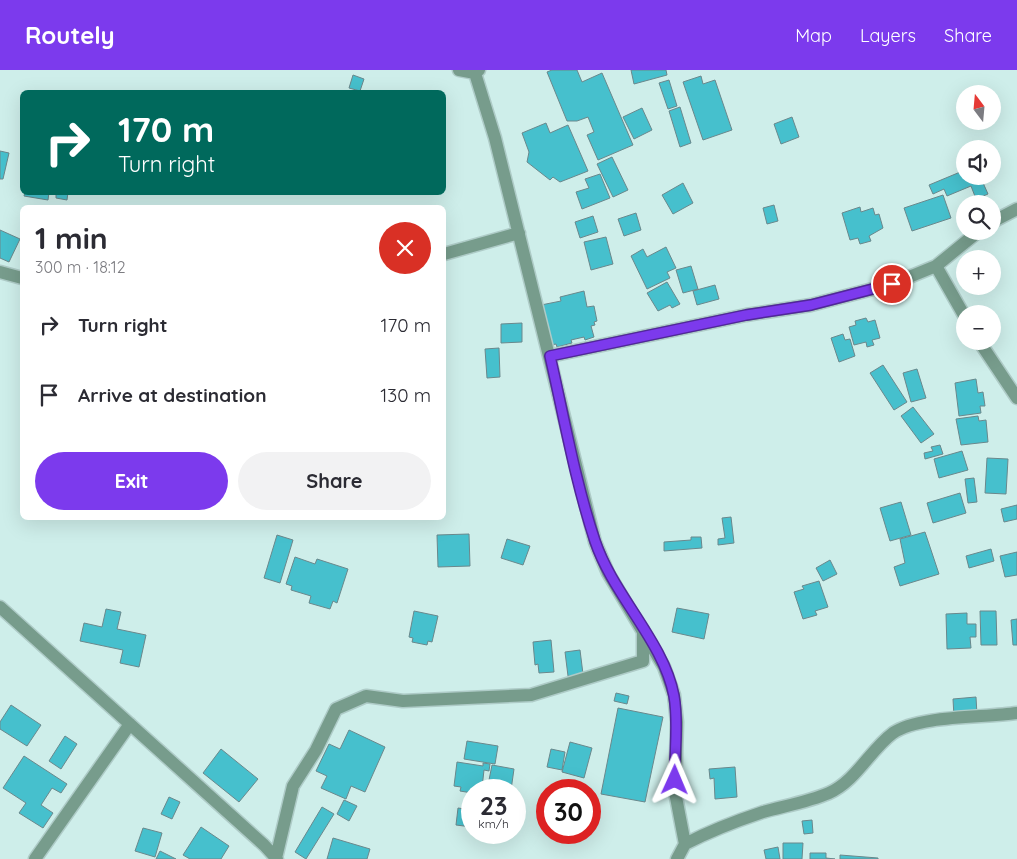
<!DOCTYPE html>
<html lang="en">
<head>
<meta charset="utf-8">
<style>
	body { margin:0; font-family:Quicksand,sans-serif; background:#f2f2f3; color:#2b2b33; height:100vh; display:flex; flex-direction:column; font-size:19px; white-space:nowrap }
	* { box-sizing:border-box; margin:0 }
	p { font-size:16px; color:#7c7c81 }
	.icon { flex:none; width:28px; height:28px; fill:none; stroke:currentColor; stroke-width:2; stroke-linecap:round; stroke-linejoin:round }
	.map { position:relative; flex:1; overflow:hidden }
	.details { position:absolute; left:20px; top:135px; width:426px; height:315px; display:flex; flex-direction:column; background:#fff; border-radius:8px; box-shadow:0 5px 20px #0002 }
	.details>* { flex:none }
	.top-card { position:absolute; left:20px; top:20px; width:426px; height:105px; border-radius:8px; box-shadow:0 5px 20px #0002; background:#00695c; color:#fff; overflow:hidden }
	.needle { width:32px; rotate:344deg }
	.controls { position:absolute; left:956px; top:15px; display:grid; gap:10px }
	.controls a { display:grid; place-items:center; width:45px; height:45px; border-radius:50%; background:#fff; box-shadow:0 5px 20px #0002; font-size:25px }
	.speed { position:absolute; left:461px; top:709px; display:flex; gap:10px; font-size:25px; font-weight:700; text-align:center }
	.speed>* { display:grid; place-content:center; width:65px; height:65px; border-radius:50%; background:#fff; box-shadow:0 5px 20px #0002; line-height:1 }
	.speed small { font-size:12px; font-weight:400 }
	.speed .limit { border:8px solid #d22; background:#fff; color:#111 }
	.pin { position:absolute; display:grid; place-items:center; width:42px; height:42px; color:#fff; margin:-21px; border:2px solid #fff; border-radius:50%; box-shadow:0 1px 5px #0007 }
	.me { position:absolute; width:55px; margin:-28px; rotate:1deg; stroke-linejoin:round; filter:drop-shadow(0 0 4px #0008) }
	.turn { display:flex; align-items:center; gap:18px; height:105px; padding:0 15px; font-size:22px }
	.turn .icon { width:65px; height:65px; stroke-width:2.5 }
	.turn b { display:block; font-size:35px; line-height:42px }
	.round { display:grid; place-items:center; flex:none; width:52px; height:52px; border-radius:26px; background:#f2f2f3 }
	.headline { display:flex; align-items:center; justify-content:space-between; height:85px; padding:0 15px }
	h1 { font-size:30px; font-weight:800; line-height:38px }
	.button { display:flex; gap:10px; margin-top:auto; padding:10px 15px }
	.button a { flex:1; height:58px; border-radius:30px; background:#7c3aed; color:#fff; font-size:20px; font-weight:800; line-height:58px; text-align:center }
	.button a+a { background:#f2f2f3; color:#2b2b33 }
	ul { padding:0; list-style:none }
	li { display:flex; align-items:center; gap:15px; height:70px; padding:0 15px }
	li div { flex:1 }
	li b { display:block; font-size:19px }
	li em { font-style:normal }
	header { display:flex; align-items:center; gap:30px; box-sizing:border-box; height:70px; padding:0 25px; background:#7c3aed; color:#fff }
	header strong { font-size:24px }
	nav { display:flex; gap:28px; margin-inline-start:auto; font-size:18px }
	.map>svg:first-child { display:block }
	.building { fill:#46c0cd; stroke:#6a888c }
	.lines { fill:none; stroke-linecap:round; stroke-linejoin:round }
	.minor-casing { stroke:#aecbc7; stroke-width:15 }
	.minor { stroke:#779c8c; stroke-width:12 }
	.route-casing { stroke:#51269a; stroke-width:12 }
	.route { stroke:#7c3aed; stroke-width:9 }
</style>
</head>
<body>
<header>
<strong>Routely</strong>
<nav><a>Map</a><a>Layers</a><a>Share</a></nav>
</header>
<div class="map">
<svg width="1017" height="789" viewBox="0 0 1017 789">
	<rect width="100%" height="100%" fill="#ceeeea"/>
	<path class="building" d="M552,0h25l5,12 20,-9 31,72 -35,15 -11,-25 7,-3 -6,-15 -11,4h-10l-20,-49z
		M631,0h35l1,5 -33,9z
		M353,5l11,4 -4,12 -11,-3z
		M701,6l2,8 12,-4 17,50 -29,10 -20,-58z
		M669,10l8,26 -9,3 -9,-26z
		M680,37l11,36 -11,4 -11,-36z
		M642,38l10,22 -18,9 -11,-22z
		M792,47l7,20 -18,7 -7,-20z
		M546,53l4,10 18,-8 20,46 -28,11 -7,-5 -3,3 -23,-18 2,-10 -7,-19z
		M0,81l9,2 -6,26h-3z
		M612,87l16,33 -15,7 -16,-33z
		M965,100v6h15l8,18 -12,5 -5,-13 -24,10 -3,-7 -11,5 -4,-9z
		M600,104l10,24 -28,11 -6,-17 13,-4 -4,-9z
		M683,113l10,20 -20,11 -11,-19z
		M25,122h24l-1,8 -24,-4z
		M56,122h12l-1,8 -11,-2z
		M943,125l8,23 -39,13 -8,-23z
		M774,135l4,16 -11,3 -4,-16z
		M860,137l1,5 12,-4 2,7 4,-1 4,14 -14,8 2,5 -11,3 -2,-6 -8,2 -8,-27z
		M636,143l5,17 -17,6 -6,-17z
		M593,146l5,16 -18,6 -5,-16z
		M0,160l20,9 -11,23 -9,-4z
		M606,167l7,27 -22,6 -7,-28z
		M666,177l10,21 -9,4 3,6 -23,11 -16,-33 12,-7 4,8z
		M691,196l7,23 -15,4 -7,-23z
		M667,212l13,22 -8,4 -2,-3 -12,6 -11,-18z
		M715,215l4,14 -22,6 -4,-14z
		M584,221l3,16 7,-1 3,15 -3,1 1,3 -4,1 3,11 -9,3 -1,-3 -13,3 1,3 -15,4 -1,-3 -5,1 -10,-40 20,-4 -1,-4z
		M866,248l2,4 7,-2 5,18 -8,2 2,5 -7,2 -1,-5 -12,3 -5,-18 7,-2 -1,-4z
		M522,253v19l-21,1v-19z
		M843,264l2,6 5,-1 5,17 -16,6 -8,-24z
		M499,278l1,29 -13,1 -2,-29z
		M883,295l24,37 -13,8 -24,-37z
		M917,299l9,29 -15,4 -8,-29z
		M976,309l2,14 5,-1 2,14h-5l1,7 -22,3 -4,-33z
		M913,337l21,27 -13,9 -20,-27z
		M978,346l1,5 7,-1 2,22 -27,3 -5,-26z
		M940,375l3,9 -18,5 -1,-6 9,-2 -2,-4z
		M962,381l6,19 -29,8 -5,-19z
		M987,388l21,1 -2,35 -21,-1z
		M974,408l3,24 -9,1 -3,-24z
		M960,423l6,20 -33,10 -6,-20z
		M901,432l10,33 -21,6 -10,-33z
		M1017,435v14l-13,3 -3,-13z
		M731,447l3,26 -16,2v-6l7,-1 -3,-20z
		M925,462l14,42 -39,12 -6,-19 11,-4 -5,-24z
		M469,464l1,32 -32,1 -1,-32z
		M277,465l16,5 -13,43 -16,-5z
		M691,467h10l1,11 -38,3v-9l27,-2z
		M507,469l23,7 -7,19 -22,-7z
		M991,479l3,12 -25,7 -3,-12z
		M1017,482v23l-12,2 -5,-21z
		M295,487l20,7 2,-5 31,10 -11,34 -4,-2 -3,8 -21,-6 2,-7 -20,-6 1,-4 -6,-2z
		M830,490l7,14 -14,7 -7,-13z
		M819,511l9,26 -13,4 2,4 -14,4 -9,-27 10,-3 -2,-3z
		M677,538l32,6 -5,25 -32,-7z
		M106,539l15,3 -4,17 29,6 -7,32 -19,-4 3,-13 -43,-9 4,-18 18,4z
		M414,541l24,5 -6,26 -4,-1 -1,4 -15,-3 1,-4 -4,-1z
		M980,541h16l1,34h-16z
		M967,543v11h9v13h-6l1,11 -24,1 -1,-35z
		M1017,549v26h-4l-2,-25z
		M551,570l3,32 -15,1 -1,-9 -3,1 -2,-23z
		M580,580l3,24 -15,2 -3,-24z
		M616,623l13,3 -2,8 -13,-3z
		M976,627l1,18 -23,2 -1,-18z
		M11,635l30,20 -14,21 -27,-17v-7z
		M618,638l45,9 -18,85 -44,-8z
		M349,660l36,17 -20,45 -14,-6 -5,13 -25,-11 6,-12 -11,-5 13,-27 11,5z
		M65,666l12,8 -16,25 -12,-8z
		M467,671l31,5 -3,18 -31,-5z
		M570,672l22,6 -8,30 -22,-6z
		M221,679l37,30 -19,23 -36,-29z
		M551,679l14,3 -3,18 -15,-3z
		M24,686l43,28 -6,9 -9,-5 -11,17 12,8 -10,15 -24,-15 7,-10 -23,-15z
		M457,692l26,4v-3l7,1 -1,7 -5,-1 -2,18 -7,-1 -3,6 -12,-2 1,-4 -7,-1z
		M492,695l22,4 -3,21h-24z
		M735,697l2,30 -22,2 -1,-21 -4,1 -1,-10z
		M169,727l11,5 -8,17 -11,-5z
		M344,730l13,6 -8,15 -12,-7z
		M322,737l12,7 -28,45 -11,-7z
		M458,738l14,2v17l-16,-2z
		M812,750l1,13 -9,1 -2,-13z
		M201,757l28,19 -8,13h-31l-7,-4z
		M143,758l19,5 -7,24 -20,-6z
		M484,762h25l-1,5z
		M333,768l37,11 -3,10h-40z
		M783,773h20l-1,16h-19z
		M778,777l2,12h-14l-2,-9z
		M160,781l16,8h-20z
		M810,783h16v5l9,1h-25z
		M840,785l38,3v1h-38z"/>
	<g class="lines">
		<defs>
			<path id="minor" d="M459,0l16,3 4,-3
				M474,0l21,68 100,404 13,31 56,94 10,28 3,27 -2,70 10,52 -8,15
				M992,152l25,-13
				M444,184l75,-21
				M936,196l29,51
				M0,202l22,6
				M979,271l38,57
				M550,286l196,-41 65,-10 81,-21 44,-18 43,-35
				M0,537l264,238 13,14
				M685,774c25,-13 51,-23 78,-32 21,-6 45,-10 66,-19 27,-12 41,-43 64,-60 26,-18 91,-15 124,-20
				M276,788l17,-72 23,-36 20,-41 30,-13 37,5 128,-6 112,-34v-31
				M35,789l95,-135"/>
		</defs>
		<use href="#minor" class="minor-casing"/>
		<use href="#minor" class="minor"/>
	</g>
	<g class="lines">
		<defs>
			<path id="route" d="M675,710c-1,-28 4,-56 -1,-84 -10,-54 -61,-101 -79,-155 -20,-60 -31,-124 -45,-185l196,-41 65,-10 81,-21"/>
		</defs>
		<use href="#route" class="route-casing"/>
		<use href="#route" class="route"/>
	</g>
</svg>
<div class="controls">
<a><svg class="needle" viewBox="-14 -14 28 28"><path d="M0-13l5 13h-10z" fill="#e53935"/><path d="M0 13l5-13h-10z" fill="#7c7c81"/></svg></a>
<a><svg class="icon" aria-label="sound" viewBox="0 0 24 24"><path d="M4 9h4l5-4v14l-5-4H4zM17 9q2 3 0 6"/></svg></a>
<a><svg class="icon" aria-label="search" viewBox="0 0 24 24"><circle cx="10" cy="10" r="6"/><path d="M15 15l6 6"/></svg></a>
<a>+</a>
<a>−</a>
</div>
<div class="speed"><div>23<small>km/h</small></div><div class="limit">30</div></div>
<div class="pin" style="left:892px;top:214px;background:#d93025"><svg class="icon" aria-label="arrive" viewBox="0 0 24 24"><path d="M6 21V4h12l-3 4 3 4H6"/></svg></div>
<svg class="me" style="left:675px;top:710px" viewBox="-20 -20 40 40"><path d="M0-17L14 15 0 8-14 15z" fill="#7c3aed" stroke="#fff" stroke-width="4"/></svg>
<div class="top-card">
<div class="turn"><svg class="icon" aria-label="right" viewBox="0 0 24 24"><path d="M7 20v-9h11M14 6l5 5-5 5"/></svg><div><b>170 m</b>Turn right</div></div>
</div>
<section class="details">
<div class="headline"><div><h1>1 min</h1><p>300 m · 18:12</p></div><a class="round" style="background:#d93025;color:#fff"><svg class="icon" aria-label="close" viewBox="0 0 24 24"><path d="M6 6l12 12M18 6L6 18"/></svg></a></div>
<ul>
<li><svg class="icon" aria-label="right" viewBox="0 0 24 24"><path d="M7 20v-9h11M14 6l5 5-5 5"/></svg><div><b>Turn right</b></div><em>170 m</em></li>
<li><svg class="icon" aria-label="arrive" viewBox="0 0 24 24"><path d="M6 21V4h12l-3 4 3 4H6"/></svg><div><b>Arrive at destination</b></div><em>130 m</em></li>
</ul>
<div class="button"><a>Exit</a><a>Share</a></div>
</section>
</div>
</body>
</html>
